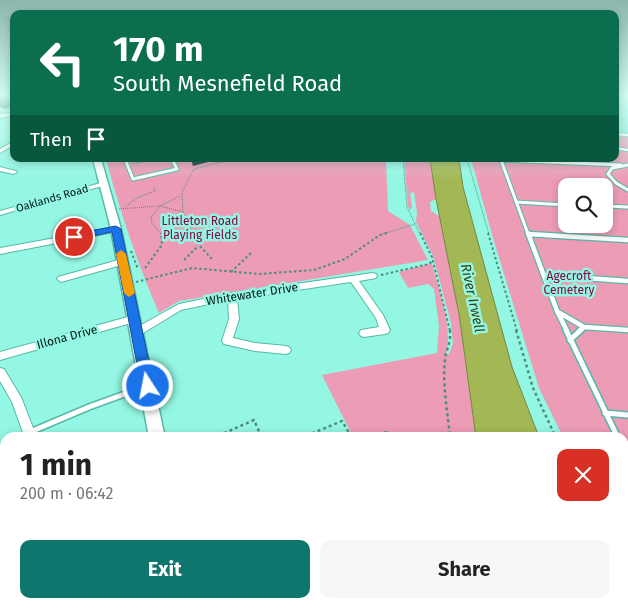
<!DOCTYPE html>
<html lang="en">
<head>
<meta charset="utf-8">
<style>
	body { margin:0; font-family:"Fira Sans",sans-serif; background:#f6f6f6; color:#222; height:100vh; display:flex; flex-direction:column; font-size:19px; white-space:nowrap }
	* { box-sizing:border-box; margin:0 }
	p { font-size:16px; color:#767676 }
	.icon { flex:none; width:28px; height:28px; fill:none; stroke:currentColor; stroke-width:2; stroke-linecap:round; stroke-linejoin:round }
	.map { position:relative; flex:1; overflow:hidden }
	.panel { position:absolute; left:0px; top:432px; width:629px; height:176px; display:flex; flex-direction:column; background:#fff; border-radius:15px 15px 0 0; box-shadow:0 2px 8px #0003 }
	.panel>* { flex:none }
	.top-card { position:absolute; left:10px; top:10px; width:609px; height:152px; border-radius:10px; box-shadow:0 2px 8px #0003; background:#0b6e4f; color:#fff; overflow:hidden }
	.fabs { position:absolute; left:558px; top:178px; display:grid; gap:10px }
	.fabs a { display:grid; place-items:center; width:55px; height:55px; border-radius:10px; background:#fff; box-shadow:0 2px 8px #0003; font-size:25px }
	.pin { position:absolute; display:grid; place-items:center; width:42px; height:42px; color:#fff; margin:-21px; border:2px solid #fff; border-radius:50%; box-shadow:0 1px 5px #0007 }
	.me { position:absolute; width:55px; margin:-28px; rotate:349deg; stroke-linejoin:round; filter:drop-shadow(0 0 4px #0008) }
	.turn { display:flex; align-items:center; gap:18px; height:105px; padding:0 20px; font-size:22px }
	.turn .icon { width:65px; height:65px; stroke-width:2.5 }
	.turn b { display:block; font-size:35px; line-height:42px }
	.then { display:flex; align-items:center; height:48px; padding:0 20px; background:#0003; gap:10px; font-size:19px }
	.round { display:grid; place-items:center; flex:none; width:52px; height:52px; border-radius:10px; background:#f6f6f6 }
	.summary { display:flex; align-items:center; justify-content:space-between; height:85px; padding:0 20px }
	h1 { font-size:30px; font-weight:700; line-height:38px }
	.action { display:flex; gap:10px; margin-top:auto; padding:10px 20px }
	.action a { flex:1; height:58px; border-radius:10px; background:#0f766e; color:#fff; font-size:20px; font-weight:700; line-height:58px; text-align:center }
	.action a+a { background:#f6f6f6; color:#222 }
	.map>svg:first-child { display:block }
	.built { fill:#7becd7 }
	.green { fill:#ec9cb5; fill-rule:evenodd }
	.water { fill:#a3b854; stroke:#728841 }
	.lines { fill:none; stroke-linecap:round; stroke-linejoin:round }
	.lane-far4-casing { stroke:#54b9a7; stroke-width:4 }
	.lane-far3-casing { stroke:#54b9a7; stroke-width:5 }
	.lane-far2-casing { stroke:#54b9a7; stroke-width:7 }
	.lane-far1-casing { stroke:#54b9a7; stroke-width:8 }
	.lane-casing { stroke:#54b9a7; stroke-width:9 }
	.street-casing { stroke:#54b9a7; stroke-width:2 }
	.secondary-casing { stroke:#54b9a7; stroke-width:3 }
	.path-far2 { stroke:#4e8d81; stroke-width:1; stroke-dasharray:1 1; stroke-linecap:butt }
	.path-far1 { stroke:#4e8d81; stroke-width:2; stroke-dasharray:2.5 2.5; stroke-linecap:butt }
	.path { stroke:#4e8d81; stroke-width:2.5; stroke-dasharray:3 3; stroke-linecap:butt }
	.lane-far4 { stroke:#fff; stroke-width:2.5 }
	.lane-far3 { stroke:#fff; stroke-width:3 }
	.lane-far2 { stroke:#fff; stroke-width:4.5 }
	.lane-far1 { stroke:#fff; stroke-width:5 }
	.lane { stroke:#fff; stroke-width:6 }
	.street { fill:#fff; fill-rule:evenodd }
	.secondary { fill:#fff; fill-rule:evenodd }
	.wall { fill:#134749 }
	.shaded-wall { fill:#0f393c }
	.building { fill:#165255; stroke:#0f393c }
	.route { fill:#1a73e8; stroke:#114b97 }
	.slow { fill:#f59e0b }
	.labels { text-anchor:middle; stroke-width:5; stroke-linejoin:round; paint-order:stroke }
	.far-street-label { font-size:11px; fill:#001914; stroke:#94f7e3 }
	.park-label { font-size:12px; fill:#850746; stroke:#94f7e3 }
	.street-label { font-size:12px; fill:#001914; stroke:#94f7e3 }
	.water-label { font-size:14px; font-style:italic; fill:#374016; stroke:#94f7e3 }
</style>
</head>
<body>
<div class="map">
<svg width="628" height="608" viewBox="0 0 628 608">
	<rect width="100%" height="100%" fill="#94f7e3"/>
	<path class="built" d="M615,95h13v42l-13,-2z"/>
	<path class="green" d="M615,135l13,2v435l-4,-8v-126l-61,-1 -24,-49 -46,-150 -22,-79h144zM566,186h38v38h-38z
		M106,159h280l2,52 22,14 18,35 -249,41 -20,12c-22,-51 -39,-101 -53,-154z
		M404,159h26l6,40 -6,3 1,9 8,5 3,12 17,86 17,123 -114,1 -1,-3 -8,2 -31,-62 115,-22 2,-27 -5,-37 -6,-5 -20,4 -9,-16 33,-9c7,28 21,63 14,91h3l4,-11 -2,-20 -18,-67 -17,-34 1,-9 -3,-21 -4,1 2,14 -2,3 -2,-4z
		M390,604h133l1,4h-134z"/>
	<path class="water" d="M430,159h29l4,28 49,180 27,70h-63l-17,-123 -23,-115z
		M523,604h89l2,4h-90z"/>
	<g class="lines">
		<defs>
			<path id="lane-far4" d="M615,134l13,1
				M615,148l13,2"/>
			<path id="lane-far3" d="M125,159l8,20 44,-10 -5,-10
				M628,165l-16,3 -4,6 8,9 12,7
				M516,202l50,3
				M604,206l24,1
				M528,234l-27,-74 120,5"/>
			<path id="lane-far2" d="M528,233l29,78 10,20
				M528,234l100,6
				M544,275l84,6
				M558,312l26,15
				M579,331l5,-4 44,3"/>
			<path id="lane-far1" d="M566,330l52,108
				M570,340l11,-10
				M605,413l23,2
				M30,432l59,-25 55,-20
				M624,448l3,6"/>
			<path id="lane" d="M626,453l2,3"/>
			<path id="street" d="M14,113v3l-14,2v-4z
				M14,141v4l-14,8v-4z
				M0,167l16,4 1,1 -3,2 -14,-3z
				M104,182l3,2 -1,1 -106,30v-4z
				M116,227h3v4l-119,23v-6z
				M122,259l3,1 1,2 -1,2 -64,18 -4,-3 1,-2z
				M373,273l3,1 1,2 -1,2 -17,3 24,34 7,15 -2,3 -3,1 -21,3 -3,-1 -2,-3 2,-3 18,-3 -3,-9 -25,-36 -114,17 2,20 -6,19 22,5 31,3 3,1 2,3 -2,3 -3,1 -31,-3 -31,-7 -2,-3 7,-22 -1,-19 -47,10 -41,25h-6l-2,-3 2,-3 45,-25 53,-11z
				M135,315l3,2 2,2 -2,2 -138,39v-8z
				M0,368l4,1 17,28 16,41h-12l-13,-36 -12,-21z
				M33,604h14v4h-14z"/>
			<path id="secondary" d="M93,159h8l20,70 44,209h-16l-38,-209z
				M179,604h20l2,4h-22z"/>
		</defs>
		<use href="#lane-far4" class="lane-far4-casing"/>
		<use href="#lane-far3" class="lane-far3-casing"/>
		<use href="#lane-far2" class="lane-far2-casing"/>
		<use href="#lane-far1" class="lane-far1-casing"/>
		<use href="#lane" class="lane-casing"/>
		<use href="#street" class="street-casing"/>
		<use href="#secondary" class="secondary-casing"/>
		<path class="path-far2" d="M403,159l4,48 13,27
			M467,159l22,75
			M132,164l25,-5
			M125,207l12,-9 18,-7 -1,-4
			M119,209l41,-3 20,-10
			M183,212l-1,-20 12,-23 39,-10
			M161,234l-9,-11 -1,-6 9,-11 23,6 10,22
			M383,234l32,-10"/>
		<path class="path-far1" d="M193,233l5,11 14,15
			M420,233l12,24 18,74
			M488,233l29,98
			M131,251l7,18
			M184,260l14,-14
			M145,268l17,-23 -1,-12
			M231,272l21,-20
			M381,275l48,-11 4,-4
			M136,282l56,-14 67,6 55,-4 31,-11 35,-24 7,-2"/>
		<path class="path" d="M450,330c1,15 -4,18 -5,30 -3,24 3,54 5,78
			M516,330l17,58 23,50
			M226,432l1,6
			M213,438l41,-18 8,18
			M301,438l41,-17 10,17
			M374,438l10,-6 9,2 4,4
			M624,582l4,9
			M277,604l1,4
			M351,604l2,4
			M404,604v4
			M489,604l1,4"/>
		<use href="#lane-far4" class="lane-far4"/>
		<use href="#lane-far3" class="lane-far3"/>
		<use href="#lane-far2" class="lane-far2"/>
		<use href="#lane-far1" class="lane-far1"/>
		<use href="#lane" class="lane"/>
		<use href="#street" class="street"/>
		<use href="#secondary" class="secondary"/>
	</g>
	<path class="wall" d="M0,95h14v13l-1,-2 -8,3 -5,-2z"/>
	<path class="shaded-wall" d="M10,100l4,4v4l-1,-2 -8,3 -3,-6z
		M191,159h21v2l-19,5z"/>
	<path class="building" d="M0,95h14v9h-3l-1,-4 -8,3h-2z"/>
	<linearGradient id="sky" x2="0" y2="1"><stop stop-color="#8cb6ad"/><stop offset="0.53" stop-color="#cffbf2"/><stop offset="1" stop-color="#cffbf2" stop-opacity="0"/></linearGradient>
	<rect width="628" height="180" fill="url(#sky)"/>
	<path class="route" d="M116,226l5,3 33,157 -2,4 -4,2 -5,-2 -2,-4 -29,-154 -38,8 -5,-3 5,-3z"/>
	<path class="slow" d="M121,250l5,4 9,39 -6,4 -5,-4 -8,-39z"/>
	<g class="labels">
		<g class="far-street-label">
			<text transform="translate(52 198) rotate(-16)" y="4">Oaklands Road</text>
		</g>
		<g class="park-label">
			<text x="200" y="225">Littleton Road<tspan x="200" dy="14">Playing Fields</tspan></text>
			<text x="569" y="280">Agecroft<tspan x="569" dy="14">Cemetery</tspan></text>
		</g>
		<g class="street-label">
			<text transform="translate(252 294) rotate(-9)" y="4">Whitewater Drive</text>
			<text transform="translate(67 337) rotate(-15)" y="4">Illona Drive</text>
		</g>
		<g class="water-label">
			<text transform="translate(473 298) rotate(78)" y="5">River Irwell</text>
		</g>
	</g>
</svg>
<div class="fabs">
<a><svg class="icon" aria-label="search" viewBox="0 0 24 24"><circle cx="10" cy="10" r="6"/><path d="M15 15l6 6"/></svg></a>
</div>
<div class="pin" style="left:74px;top:237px;background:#d93025"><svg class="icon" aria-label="arrive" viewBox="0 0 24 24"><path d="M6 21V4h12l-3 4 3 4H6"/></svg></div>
<svg class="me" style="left:148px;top:386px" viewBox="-20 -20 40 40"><circle r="17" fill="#1a73e8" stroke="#fff" stroke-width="3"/><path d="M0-11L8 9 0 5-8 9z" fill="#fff"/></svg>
<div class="top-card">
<div class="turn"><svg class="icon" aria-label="left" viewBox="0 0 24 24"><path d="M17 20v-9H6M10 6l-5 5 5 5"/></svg><div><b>170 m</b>South Mesnefield Road</div></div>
<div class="then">Then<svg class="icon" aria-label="arrive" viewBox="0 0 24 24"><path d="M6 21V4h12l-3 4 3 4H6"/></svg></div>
</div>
<section class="panel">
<div class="summary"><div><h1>1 min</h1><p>200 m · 06:42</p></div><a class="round" style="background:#d93025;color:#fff"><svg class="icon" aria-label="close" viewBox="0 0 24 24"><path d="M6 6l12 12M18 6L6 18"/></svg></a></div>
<div class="action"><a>Exit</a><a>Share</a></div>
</section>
</div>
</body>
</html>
